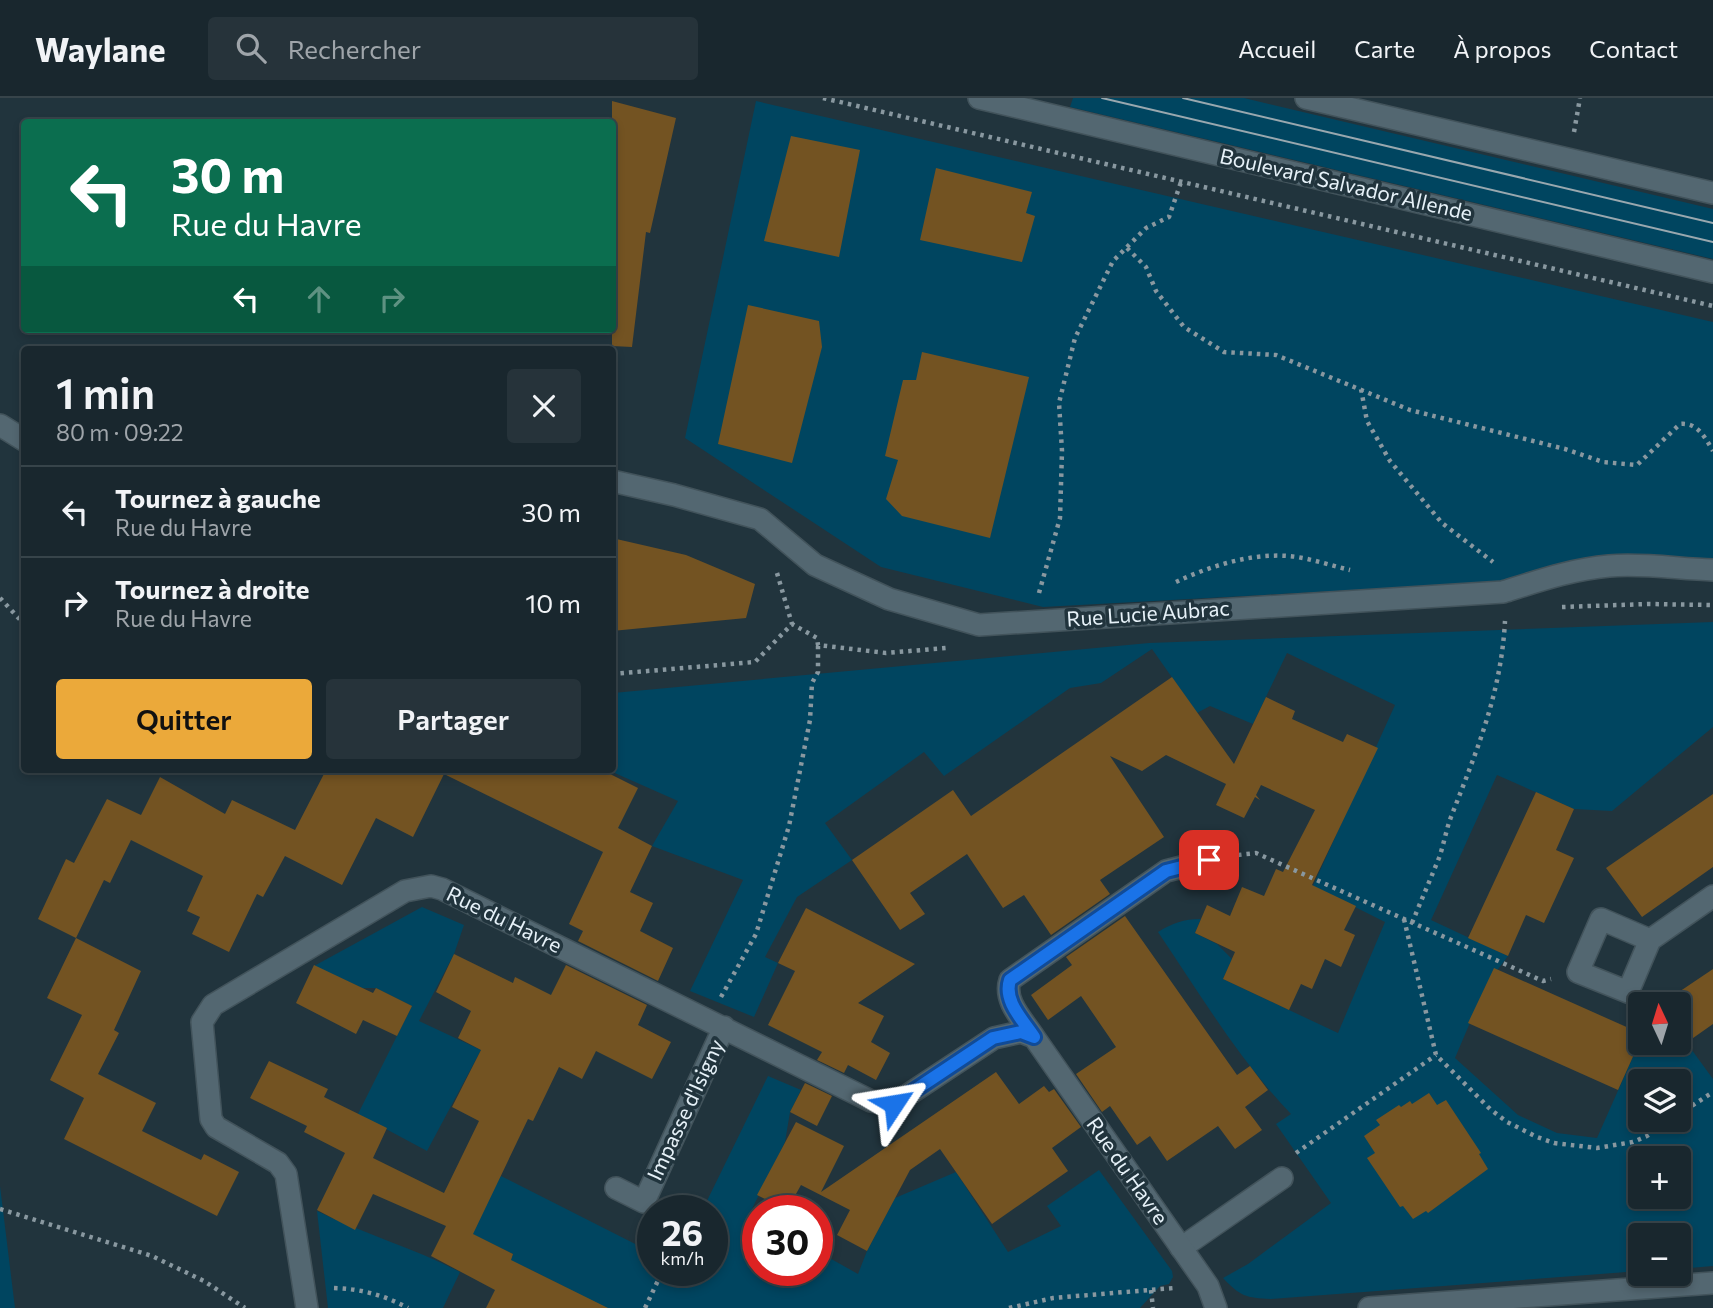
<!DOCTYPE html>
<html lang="fr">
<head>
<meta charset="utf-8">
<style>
	body { margin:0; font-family:Commissioner,sans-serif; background:#26333a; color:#f1f3f6; height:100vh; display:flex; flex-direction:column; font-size:26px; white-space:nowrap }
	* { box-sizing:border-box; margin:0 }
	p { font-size:23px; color:#9fa5aa }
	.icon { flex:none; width:38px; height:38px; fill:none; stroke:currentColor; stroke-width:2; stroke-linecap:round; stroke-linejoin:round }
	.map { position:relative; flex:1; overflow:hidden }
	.drawer { position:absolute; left:21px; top:248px; width:595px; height:427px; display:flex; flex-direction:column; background:#19272e; border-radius:7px; box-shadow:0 4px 10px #0003,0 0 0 2px #37444a }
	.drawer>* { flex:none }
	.guide { position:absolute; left:21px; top:21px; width:595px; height:214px; border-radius:7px; box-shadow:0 4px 10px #0003,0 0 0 2px #37444a; background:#0b6e4f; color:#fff; overflow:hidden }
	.needle { width:46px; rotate:356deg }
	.tools { position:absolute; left:1628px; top:894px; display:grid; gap:14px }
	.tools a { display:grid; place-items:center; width:63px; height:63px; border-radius:7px; background:#19272e; box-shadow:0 4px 10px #0003,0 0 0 2px #37444a; font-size:35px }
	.speed { position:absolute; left:637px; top:1097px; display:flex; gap:14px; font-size:35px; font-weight:700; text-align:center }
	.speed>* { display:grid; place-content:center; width:91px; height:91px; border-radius:50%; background:#19272e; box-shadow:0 4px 10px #0003,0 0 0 2px #37444a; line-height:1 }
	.speed small { font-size:18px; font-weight:400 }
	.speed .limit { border:10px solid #d22; background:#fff; color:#111 }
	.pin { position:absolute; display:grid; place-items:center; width:60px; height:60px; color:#fff; margin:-30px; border-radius:14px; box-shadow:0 4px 10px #0006 }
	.me { position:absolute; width:77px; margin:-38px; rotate:57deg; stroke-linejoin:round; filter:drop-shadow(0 0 5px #0008) }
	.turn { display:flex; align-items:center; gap:24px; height:147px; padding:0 35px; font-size:32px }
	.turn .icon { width:91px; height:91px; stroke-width:2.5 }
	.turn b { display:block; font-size:49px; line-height:60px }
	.lanes { display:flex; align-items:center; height:66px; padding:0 35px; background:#0003; justify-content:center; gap:35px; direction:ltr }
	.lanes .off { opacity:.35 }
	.round { display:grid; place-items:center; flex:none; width:74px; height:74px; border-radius:7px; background:#26333a }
	.summary { display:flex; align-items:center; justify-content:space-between; height:119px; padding:0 35px }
	h1 { font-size:42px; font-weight:600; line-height:52px }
	.button { display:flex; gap:14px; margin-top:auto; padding:14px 35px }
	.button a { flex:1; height:80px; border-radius:7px; background:#eba93a; color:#111; font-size:28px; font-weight:600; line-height:80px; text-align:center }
	.button a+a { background:#26333a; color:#f1f3f6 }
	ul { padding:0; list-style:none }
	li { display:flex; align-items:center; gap:21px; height:91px; padding:0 35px; border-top:2px solid #37444a }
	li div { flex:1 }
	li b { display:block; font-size:26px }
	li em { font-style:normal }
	header { display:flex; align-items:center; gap:42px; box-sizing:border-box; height:98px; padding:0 35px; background:#19272e; border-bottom:2px solid #37444a }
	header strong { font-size:33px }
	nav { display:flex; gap:38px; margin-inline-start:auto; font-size:24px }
	.search { width:490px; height:63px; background:#26333a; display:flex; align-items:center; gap:18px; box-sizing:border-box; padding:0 24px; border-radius:7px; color:#9fa5aa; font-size:26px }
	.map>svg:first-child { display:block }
	.green { fill:#004560; fill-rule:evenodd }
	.building { fill:#735322 }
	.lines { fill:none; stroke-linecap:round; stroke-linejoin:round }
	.lane-casing { stroke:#42535b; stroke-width:24 }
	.street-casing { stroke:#42535b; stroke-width:24 }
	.secondary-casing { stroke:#42535b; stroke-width:24 }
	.path { stroke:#8998a0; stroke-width:4.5; stroke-dasharray:3.5 5; stroke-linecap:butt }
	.lane { stroke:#536771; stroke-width:21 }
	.street { stroke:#536771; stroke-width:21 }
	.secondary { stroke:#536771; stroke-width:21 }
	.tram { stroke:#99a8af; stroke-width:2 }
	.route-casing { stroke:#114b97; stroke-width:18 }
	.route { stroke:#1a73e8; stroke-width:12 }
	.labels { text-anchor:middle; stroke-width:7; stroke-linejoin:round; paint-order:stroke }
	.street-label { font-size:21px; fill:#e6f1f8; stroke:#21343d }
</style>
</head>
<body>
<header>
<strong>Waylane</strong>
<div class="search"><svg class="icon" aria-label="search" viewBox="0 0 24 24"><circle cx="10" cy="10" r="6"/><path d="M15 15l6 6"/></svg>Rechercher</div>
<nav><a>Accueil</a><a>Carte</a><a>À propos</a><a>Contact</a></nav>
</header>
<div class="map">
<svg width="1713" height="1210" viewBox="0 0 1713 1210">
	<rect width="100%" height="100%" fill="#21343d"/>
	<path class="green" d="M1073,0h171l469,111v50l-643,-152z
		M756,3l957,221v254l-84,-1 -586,32 -162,-40 -196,-129z
		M1713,524v105l-101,84 -38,-2 -77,-34 -66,145 77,36 -22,29 -31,73 63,57 39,18 40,5 43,-97v2h38v-12l35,48v187l-35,3v-33h-38v35l-369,28c-25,-1 -31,-3 -48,-21l25,-14 83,-61 -55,-79 15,-10c-52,-54 -91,-120 -133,-182 15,-9 25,-13 43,-13l-6,14 22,11 15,15 -9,20 115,54 47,-111 -72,-36 82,-181 -108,-52 -34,71 -43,-18 -13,7 -45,-64 -51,34 -31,5 -126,88 -20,-24 -99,71 27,37 -55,37 -32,60 13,6 -24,54 -64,-26 53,-111 -91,-34 26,-45 -70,-31h4l1,-77 536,-50zM1640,984h38v38h-38zM1640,1060h38v39h-38z
		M422,809l42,18 -10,29 -35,67 62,29 -54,101 -69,-37 54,-108 -36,-18h-14l-48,-22z
		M768,978l33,14 -11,22 -5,30 -35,71 8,5v52h59v-19l41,23 9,-23 28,-53 61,-26 52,80 53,-26 -14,-20 52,-36 73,101 1,6 -4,7 -9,2 -20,22h-565l3,-6 -11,-14 -44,-22 -16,1 6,-13 -47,-23 35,-55 152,77v17h59v-59h-10z
		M0,1088l15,122h-15z
		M317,1113c47,23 97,37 143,61l-17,36h-115z"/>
	<path class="building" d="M612,3l64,17 -26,115 -4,-1 -14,115 -20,-1z
		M791,38l69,14 -21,107 -75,-16z
		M936,70l96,24 -6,21 9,3 -13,46 -102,-22z
		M748,207l71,16 3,26 -30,116 -74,-19z
		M922,254l107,25 -39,161 -88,-22 -16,-17 12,-39 -13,-4 18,-76h13z
		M612,440l74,17 69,29 -9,34 -134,13z
		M1172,579l62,87 32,-67 29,14 -3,8 51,23 4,-8 31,14 -66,137 44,21 -12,24 11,5 -14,32 -16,-8 -13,30 -11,-5 -12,26 -66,-31 12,-27 -40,-19 12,-28 23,11 12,-29 22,9 12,-27 7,3 32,-62 -54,-25 -5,10 4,5 -5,-3 -11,21 -28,-13 10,-21 -60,-29 -24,16 -32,-15 54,81 -64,43 10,14 -59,41 -27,-40 -21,13 -36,-54 -57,39 15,21 -25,16 -48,-70 101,-70 18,26z
		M326,672h276l36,18 -20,40 34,18 -22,46 23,11 -13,28 33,17 -15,33 -80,-40 5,-10 -14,-7 34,-72 -159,-78 -31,63 -37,-19 -34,67 -57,-29 -22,41 -6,-3 -28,58 -37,-18 8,-17 -13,-6 16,-35 -72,-36 -21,43 -6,-3 -28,58 -38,-19 28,-60 8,4 33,-64 34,16 19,-38 65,37 7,-14 63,30z
		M1536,694l38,17 -18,41 18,8 -30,65 -18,-8 -18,41 -40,-18z
		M1713,696v73l-71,50 -36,-49z
		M806,810l109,56 -57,39 26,13 -13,26 19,11 -14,27 -28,-15 -4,8 -27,-13 5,-8 -54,-27 27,-54 -17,-8z
		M1125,818l112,159 13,-9 18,24 -23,17 17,23 -27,19 -17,-23 -51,35 -17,-25 -13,9 -27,-39 -8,6 -26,-38 40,-27 -35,-51 -33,24 -17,-25 41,-30 -6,-8z
		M76,840l65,33 -27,59 5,3 -21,41 58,29 -14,28 59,29 3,-6 35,18 -22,44 -153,-77 20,-41 -34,-18 32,-65 -35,-17z
		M454,856l59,29 2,-6 36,18 15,-30 81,40 -9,20 33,17 -19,37 -56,-28 -14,28 -23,-12 -26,54 -5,-2 -55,115 40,20 -2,6 97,48h-122l9,-18 -64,-34 15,-30 -73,-32 -18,36 -38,-20 28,-57 -41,-21 3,-6 -57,-28 19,-37 59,28 -4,8 63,31 -14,30 71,35 35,-72 -27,-14 29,-57 -23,-12 13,-27 -35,-19z
		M314,867l59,28 3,-5 36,18 -15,30 -34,-16 -7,14 -60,-31z
		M1494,870l146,65v8l-22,49 -150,-67z
		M1713,871v55l-27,19 -8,-12v-27h-17z
		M996,974l23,32 25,-18 5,6 5,-3 27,38 -29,21 16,23 -76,53 -52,-75 -30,21 -43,81 -30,-16 13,-25 -49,-25 -14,25 -30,-15 39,-73 48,24 -23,46z
		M805,985l27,13 -15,30 -27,-14z
		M1429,995l8,12 9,-5 35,53 -2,1 9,15 -60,44 -2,-2 -13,8 -10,-13 -3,1 -33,-49 8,-5 -11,-17 16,-11 -4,-5 23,-15 2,2 9,-6 2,3z"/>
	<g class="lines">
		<defs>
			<path id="lane" d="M1181,1150l101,-70"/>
			<path id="street" d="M0,327l24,15
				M612,383l62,14 86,24 55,46 74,34 90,26 524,-33c35,-11 70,-23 106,-26 35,-3 69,3 104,4
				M1650,842l-49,-21 -23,53 50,20 22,-52 63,-44
				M1034,939c-11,-17 -31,-36 -24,-57l156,-109 43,-11
				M616,1090l28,14 80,-175
				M307,1210l-21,-134 -8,-11 -62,-36 -5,-8 -9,-97 11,-17 192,-114 26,-5 11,3 429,212 23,3 100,-66 27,-6 13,5 174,249 8,22
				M1369,1210l344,-25"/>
			<path id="secondary" d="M979,0l734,174
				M1306,0l407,95"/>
		</defs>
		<use href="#lane" class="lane-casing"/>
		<use href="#street" class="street-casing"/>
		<use href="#secondary" class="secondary-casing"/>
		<path class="path" d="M823,0l890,208
			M1574,34l6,-34
			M1127,150l19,19 10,24 28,36 40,25 52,3 134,55 155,39 38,13 34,3 43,-41c17,-2 25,13 33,27
			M1361,291l6,32 23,40 52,62 51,39
			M777,475l15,51
			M1176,484c36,-17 81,-31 121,-25 18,3 36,9 53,13
			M1039,495l21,-75 2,-67 -3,-48 16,-65 38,-77 33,-33 23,-11 12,-35
			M0,500l24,26
			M1562,509l86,-3 65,1
			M612,576l143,-12 37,-38 25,14 1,7 68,8 60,-5
			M1238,757l18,-2 287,128 8,-2
			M1404,821l32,136 54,54 17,13 30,15 17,6 43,5 36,-6 14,-6 24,-16
			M1412,825c9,-22 18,-43 27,-65 5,-14 7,-28 12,-41 26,-67 50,-123 54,-196
			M721,899l35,-63 33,-108 21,-106 2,-37 6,-11v-26
			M1678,1017l35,-23
			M1296,1055l140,-98
			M0,1111l152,47 52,25 41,27
			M334,1190c27,1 50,7 74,20
			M1151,1192l2,18
			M645,1210l18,-38
			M1009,1210l44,-10 121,-10"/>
		<use href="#lane" class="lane"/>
		<use href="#street" class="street"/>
		<use href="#secondary" class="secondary"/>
		<path class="tram" d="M1102,0l611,144
			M1183,0l530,125"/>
	</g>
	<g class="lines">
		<defs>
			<path id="route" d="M894,1006l99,-66 28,-6 13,5c-11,-17 -31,-36 -24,-57l156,-109 43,-11"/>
		</defs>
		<use href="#route" class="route-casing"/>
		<use href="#route" class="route"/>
	</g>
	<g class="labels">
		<g class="street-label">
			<text transform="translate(1346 87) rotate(13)" y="7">Boulevard Salvador Allende</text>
			<text transform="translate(1148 516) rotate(-4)" y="7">Rue Lucie Aubrac</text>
			<text transform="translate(504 822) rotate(26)" y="7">Rue du Havre</text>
			<text transform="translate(686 1012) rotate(-65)" y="7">Impasse d'Isigny</text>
			<text transform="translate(1127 1073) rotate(55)" y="7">Rue du Havre</text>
		</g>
	</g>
</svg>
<div class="tools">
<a><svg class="needle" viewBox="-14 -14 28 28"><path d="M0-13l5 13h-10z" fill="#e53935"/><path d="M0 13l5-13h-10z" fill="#9fa5aa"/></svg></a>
<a><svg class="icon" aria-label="layers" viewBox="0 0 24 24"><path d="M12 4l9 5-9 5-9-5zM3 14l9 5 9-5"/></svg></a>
<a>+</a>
<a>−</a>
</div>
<div class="speed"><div>26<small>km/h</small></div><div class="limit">30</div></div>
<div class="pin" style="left:1209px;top:762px;background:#d93025"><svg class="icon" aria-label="arrive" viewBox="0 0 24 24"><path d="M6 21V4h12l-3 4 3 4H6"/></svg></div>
<svg class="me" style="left:894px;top:1006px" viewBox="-20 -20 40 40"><path d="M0-17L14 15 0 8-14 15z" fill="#1a73e8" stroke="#fff" stroke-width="4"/></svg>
<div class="guide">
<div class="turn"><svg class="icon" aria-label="left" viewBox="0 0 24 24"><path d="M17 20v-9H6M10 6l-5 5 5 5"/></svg><div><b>30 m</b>Rue du Havre</div></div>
<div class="lanes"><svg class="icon" aria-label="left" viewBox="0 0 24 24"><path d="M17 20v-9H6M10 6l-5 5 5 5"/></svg><svg class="icon off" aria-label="ahead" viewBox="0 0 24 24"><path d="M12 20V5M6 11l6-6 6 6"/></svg><svg class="icon off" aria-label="right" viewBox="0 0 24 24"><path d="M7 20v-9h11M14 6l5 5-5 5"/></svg></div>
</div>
<section class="drawer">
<div class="summary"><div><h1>1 min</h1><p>80 m · 09:22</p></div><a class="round"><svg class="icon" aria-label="close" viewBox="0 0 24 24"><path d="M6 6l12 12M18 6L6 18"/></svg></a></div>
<ul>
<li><svg class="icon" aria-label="left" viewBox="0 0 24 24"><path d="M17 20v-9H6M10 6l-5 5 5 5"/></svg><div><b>Tournez à gauche</b><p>Rue du Havre</p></div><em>30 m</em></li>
<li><svg class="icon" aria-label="right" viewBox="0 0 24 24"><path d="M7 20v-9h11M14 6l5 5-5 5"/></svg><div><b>Tournez à droite</b><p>Rue du Havre</p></div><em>10 m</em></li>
</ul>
<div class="button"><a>Quitter</a><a>Partager</a></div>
</section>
</div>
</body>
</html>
